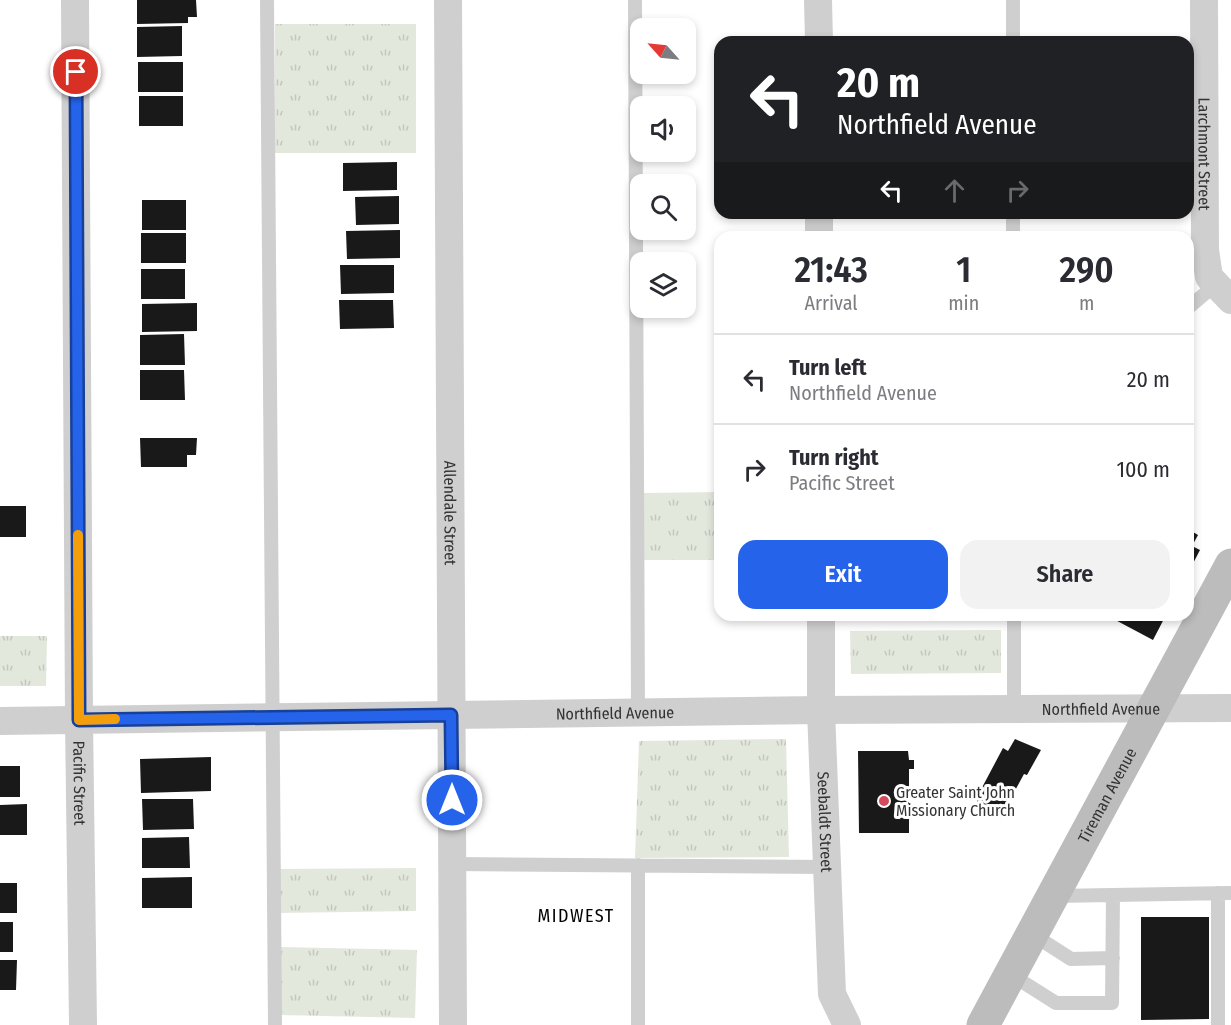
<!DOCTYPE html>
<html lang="en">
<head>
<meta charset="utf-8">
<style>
	body { margin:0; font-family:"Fira Sans Condensed",sans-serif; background:#f2f2f3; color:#2b2b33; height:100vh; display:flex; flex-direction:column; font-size:22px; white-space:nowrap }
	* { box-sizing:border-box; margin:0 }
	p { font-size:20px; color:#7c7c81 }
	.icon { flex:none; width:33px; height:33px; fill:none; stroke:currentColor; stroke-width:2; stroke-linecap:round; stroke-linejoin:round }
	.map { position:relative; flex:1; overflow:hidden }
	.drawer { position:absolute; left:714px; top:231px; width:480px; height:390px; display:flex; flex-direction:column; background:#fff; border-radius:18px; box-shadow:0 3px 9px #0003 }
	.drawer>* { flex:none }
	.banner { position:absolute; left:714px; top:36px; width:480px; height:183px; border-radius:18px; box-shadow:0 3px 9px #0003; background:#202124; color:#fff; overflow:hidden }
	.needle { width:39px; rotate:297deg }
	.tools { position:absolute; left:630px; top:18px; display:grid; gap:12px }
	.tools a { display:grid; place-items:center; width:66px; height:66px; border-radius:12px; background:#fff; box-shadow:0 3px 9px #0003; font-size:30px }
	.pin { position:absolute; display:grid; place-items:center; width:51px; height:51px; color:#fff; margin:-26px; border:3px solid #fff; border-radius:50%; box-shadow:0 2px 6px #0007 }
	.me { position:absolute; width:66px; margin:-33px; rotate:0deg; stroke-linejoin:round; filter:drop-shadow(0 0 4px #0008) }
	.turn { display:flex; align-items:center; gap:21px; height:126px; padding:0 24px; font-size:27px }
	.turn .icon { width:78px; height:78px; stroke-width:2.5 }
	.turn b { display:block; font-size:42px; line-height:51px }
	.lanes { display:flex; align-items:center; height:57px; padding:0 24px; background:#0003; justify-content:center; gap:30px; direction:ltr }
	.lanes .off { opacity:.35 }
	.eta { display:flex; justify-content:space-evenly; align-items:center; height:102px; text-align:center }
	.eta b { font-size:36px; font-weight:600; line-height:42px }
	.primary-button { display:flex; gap:12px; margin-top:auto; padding:12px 24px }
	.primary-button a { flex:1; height:69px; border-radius:18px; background:#2563eb; color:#fff; font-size:24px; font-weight:600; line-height:69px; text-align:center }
	.primary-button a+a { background:#f2f2f3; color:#2b2b33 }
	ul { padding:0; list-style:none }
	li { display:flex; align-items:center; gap:18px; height:90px; padding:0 24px; border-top:2px solid #e1e1e2 }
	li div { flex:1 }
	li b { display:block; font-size:22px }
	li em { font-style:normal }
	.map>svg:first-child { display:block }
	.grass { fill:url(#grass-tufts) }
	.building { fill:#191919 }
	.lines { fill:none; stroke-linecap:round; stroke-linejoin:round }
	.lane { stroke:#cfcfcf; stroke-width:14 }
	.street { stroke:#cfcfcf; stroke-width:28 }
	.secondary { stroke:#bcbcbc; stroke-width:33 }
	.route-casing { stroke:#184099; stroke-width:15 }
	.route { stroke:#2563eb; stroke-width:10 }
	.slow { stroke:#f59e0b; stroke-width:10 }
	.poi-dot { fill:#d34b5c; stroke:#fff; stroke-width:2 }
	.labels { text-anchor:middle; stroke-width:6; stroke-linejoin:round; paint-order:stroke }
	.street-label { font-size:16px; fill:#323232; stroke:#fff }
	.poi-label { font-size:16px; fill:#323232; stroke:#fff; text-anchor:start }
	.neighbourhood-label { font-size:18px; letter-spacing:1.5px; fill:#000; stroke:#fff }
</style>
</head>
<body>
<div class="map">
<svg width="1231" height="1025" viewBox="0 0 1231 1025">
	<defs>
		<pattern id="grass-tufts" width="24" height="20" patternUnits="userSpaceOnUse" patternTransform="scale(1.5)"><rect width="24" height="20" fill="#e3e8dd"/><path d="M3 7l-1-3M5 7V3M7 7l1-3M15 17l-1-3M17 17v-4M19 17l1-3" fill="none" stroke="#c3c7be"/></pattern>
	</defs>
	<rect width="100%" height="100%" fill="#fff"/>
	<path class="grass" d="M275,24h141v129h-141z
		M720,492v68h-76v-67z
		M1001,630v43l-150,1 -1,-43z
		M0,636h47l-1,50h-46z
		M786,739l3,118 -154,1 4,-117z
		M416,868v43l-138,2 -1,-44z
		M281,947l136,3 -2,68 -136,-3z"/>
	<path class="building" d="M137,0h59l1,17h-9v6l-51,1z
		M182,26v30l-45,1v-30z
		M138,62h45v30h-45z
		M139,96h44v30h-44z
		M397,162v28l-54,1v-28z
		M399,196v28l-43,1 -1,-28z
		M142,200h44v30h-44z
		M400,230v28l-53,1 -1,-28z
		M141,233h45v30h-45z
		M340,265h54v28l-53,1z
		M141,269h44v30h-44z
		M339,300h54l1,28 -54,1z
		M197,303v28l-55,1v-28z
		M184,334l1,31h-45v-30z
		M140,370h44l1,30h-45z
		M140,438h57l-1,17h-9v12h-46z
		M0,506h26v31h-26z
		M1188,529l10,6 -6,11 8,4 -12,23z
		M1106,615h60l-13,25z
		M1015,739l26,11 -14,25 -3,-1 -24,44 -23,-12v-9l26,-49 5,3z
		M858,751h50l1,9h5v9h-5v64h-50z
		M211,757v34l-70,2 -1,-34z
		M0,766h20v31h-20z
		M142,799h51l1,30 -51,1z
		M27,804v31h-27v-30z
		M189,837l1,31h-48v-30z
		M192,877v31h-50v-30z
		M0,883h17v30h-17z
		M1141,917h68v102l-68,1z
		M0,922h13v30h-13z
		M0,960h17l-1,30h-16z"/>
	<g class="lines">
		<path class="lane" d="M267,0l8,1025
			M635,0l3,712
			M1013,0v42
			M1013,213v24
			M1188,308l27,-23
			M1014,709v-94
			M452,864l375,3
			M638,865v160
			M1054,896l177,-3
			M1032,934l39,25 42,-1
			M1010,974l46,29h56l1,-108
			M1218,1025v-132"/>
		<g class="street">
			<path id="s1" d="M75,0l4,720 4,305"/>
			<path id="s2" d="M448,0l5,1025"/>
			<path d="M818,0l1,42"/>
			<path id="s3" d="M1204,0l1,250 4,27 22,23"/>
			<path d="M819,213v24"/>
			<path id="s4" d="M821,615v95l11,284 15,31"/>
			<path id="s5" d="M0,721l821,-11 410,-2"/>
		</g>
		<path class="secondary" id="s6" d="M983,1025l248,-460"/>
	</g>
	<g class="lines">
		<defs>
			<path id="route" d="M76,72l3,648 372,-5 1,85"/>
		</defs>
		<use href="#route" class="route-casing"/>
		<use href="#route" class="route"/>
		<path class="slow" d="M78,535l1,185 36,-1"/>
	</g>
	<circle class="poi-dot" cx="884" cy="801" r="6"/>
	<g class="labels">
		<g class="street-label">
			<text dy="6" stroke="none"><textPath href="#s3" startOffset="154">Larchmont Street</textPath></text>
			<text dy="6" stroke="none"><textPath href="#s2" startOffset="513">Allendale Street</textPath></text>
			<text dy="6" stroke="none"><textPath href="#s5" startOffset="1101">Northfield Avenue</textPath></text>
			<text dy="6" stroke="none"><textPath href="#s5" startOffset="615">Northfield Avenue</textPath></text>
			<text dy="6" stroke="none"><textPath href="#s1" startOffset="783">Pacific Street</textPath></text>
			<text dy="6" stroke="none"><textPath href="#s6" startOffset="261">Tireman Avenue</textPath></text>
			<text dy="6" stroke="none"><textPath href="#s4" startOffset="207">Seebaldt Street</textPath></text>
		</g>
		<g class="poi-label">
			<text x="896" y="798">Greater Saint John<tspan x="896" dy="18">Missionary Church</tspan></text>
		</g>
		<g class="neighbourhood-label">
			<text x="576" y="922">MIDWEST</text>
		</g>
	</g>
</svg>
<div class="tools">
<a><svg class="needle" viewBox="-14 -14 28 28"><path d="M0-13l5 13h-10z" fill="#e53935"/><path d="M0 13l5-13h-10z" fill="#7c7c81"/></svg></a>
<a><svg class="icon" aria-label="sound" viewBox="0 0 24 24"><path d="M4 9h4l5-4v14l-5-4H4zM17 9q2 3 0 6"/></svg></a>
<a><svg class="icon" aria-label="search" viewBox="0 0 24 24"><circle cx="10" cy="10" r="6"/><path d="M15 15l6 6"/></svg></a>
<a><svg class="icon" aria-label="layers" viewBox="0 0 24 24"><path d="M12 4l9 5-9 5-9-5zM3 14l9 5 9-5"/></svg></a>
</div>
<div class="pin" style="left:76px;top:72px;background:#d93025"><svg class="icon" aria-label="arrive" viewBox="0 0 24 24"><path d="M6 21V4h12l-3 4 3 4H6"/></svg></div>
<svg class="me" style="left:452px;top:800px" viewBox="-20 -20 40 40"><circle r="17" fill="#2563eb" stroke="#fff" stroke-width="3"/><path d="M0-11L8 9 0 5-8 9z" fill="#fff"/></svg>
<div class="banner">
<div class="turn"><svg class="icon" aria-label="left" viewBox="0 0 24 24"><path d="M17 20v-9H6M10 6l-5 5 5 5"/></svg><div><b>20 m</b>Northfield Avenue</div></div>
<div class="lanes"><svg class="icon" aria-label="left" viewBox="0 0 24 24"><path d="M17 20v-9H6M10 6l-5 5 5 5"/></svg><svg class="icon off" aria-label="ahead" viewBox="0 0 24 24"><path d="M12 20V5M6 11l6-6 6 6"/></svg><svg class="icon off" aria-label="right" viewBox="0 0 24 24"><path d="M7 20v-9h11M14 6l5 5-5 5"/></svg></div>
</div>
<section class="drawer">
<div class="eta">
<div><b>21:43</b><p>Arrival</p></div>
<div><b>1</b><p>min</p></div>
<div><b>290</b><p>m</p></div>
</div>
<ul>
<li><svg class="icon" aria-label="left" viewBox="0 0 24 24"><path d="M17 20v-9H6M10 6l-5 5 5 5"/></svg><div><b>Turn left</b><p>Northfield Avenue</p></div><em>20 m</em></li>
<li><svg class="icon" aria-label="right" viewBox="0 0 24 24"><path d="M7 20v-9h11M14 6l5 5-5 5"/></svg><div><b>Turn right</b><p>Pacific Street</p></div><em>100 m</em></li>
</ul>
<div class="primary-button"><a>Exit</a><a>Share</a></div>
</section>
</div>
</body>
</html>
